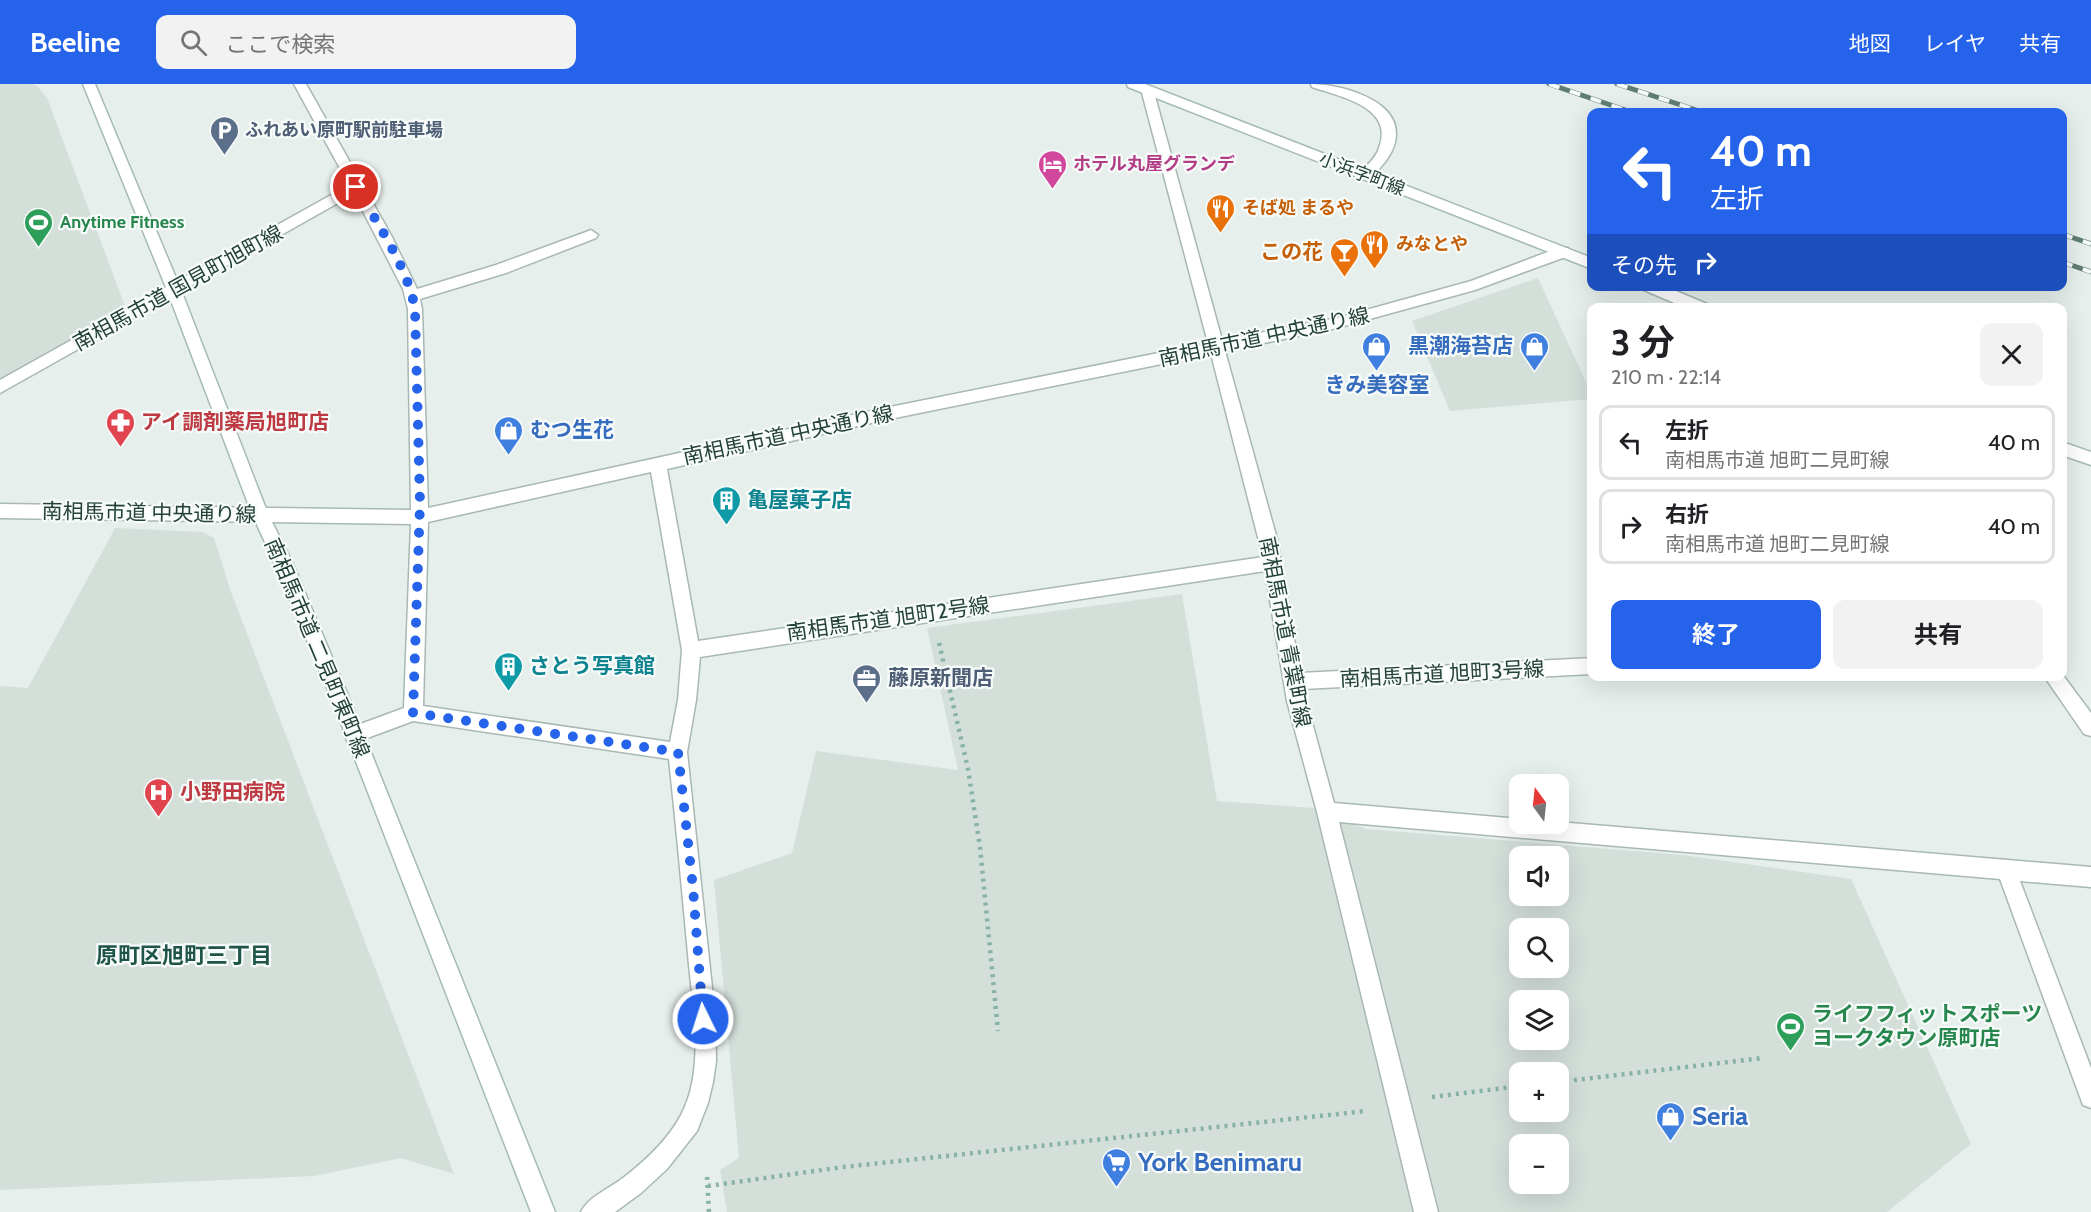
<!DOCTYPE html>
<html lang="ja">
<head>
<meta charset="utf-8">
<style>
	body { margin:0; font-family:Cabin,"Noto Sans JP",sans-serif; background:#f2f2f2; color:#202124; height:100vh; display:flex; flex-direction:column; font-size:22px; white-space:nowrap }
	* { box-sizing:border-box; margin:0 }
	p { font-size:20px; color:#757577 }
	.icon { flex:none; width:33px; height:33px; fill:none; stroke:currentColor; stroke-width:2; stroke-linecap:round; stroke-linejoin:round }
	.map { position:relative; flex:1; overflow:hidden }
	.side { position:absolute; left:1587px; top:219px; width:480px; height:378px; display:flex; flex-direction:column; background:#fff; border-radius:12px; box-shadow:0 6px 24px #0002 }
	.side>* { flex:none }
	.hud { position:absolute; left:1587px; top:24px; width:480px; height:183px; border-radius:12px; box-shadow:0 6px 24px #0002; background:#2563eb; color:#fff; overflow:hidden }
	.needle { width:39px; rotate:345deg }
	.buttons { position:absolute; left:1509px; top:690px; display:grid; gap:12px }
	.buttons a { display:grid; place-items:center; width:60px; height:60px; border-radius:12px; background:#fff; box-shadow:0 6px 24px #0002; font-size:30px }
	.pin { position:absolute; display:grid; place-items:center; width:51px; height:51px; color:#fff; margin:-26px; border:3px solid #fff; border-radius:50%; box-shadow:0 2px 6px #0007 }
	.me { position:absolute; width:66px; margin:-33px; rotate:356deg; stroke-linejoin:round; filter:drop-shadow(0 0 4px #0008) }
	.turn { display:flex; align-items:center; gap:21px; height:126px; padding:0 24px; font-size:27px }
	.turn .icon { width:78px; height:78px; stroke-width:2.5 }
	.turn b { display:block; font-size:42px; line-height:51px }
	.then { display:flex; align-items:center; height:57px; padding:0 24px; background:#0003; gap:12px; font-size:22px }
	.round { display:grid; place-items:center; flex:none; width:63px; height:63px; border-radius:12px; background:#f2f2f2 }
	.head { display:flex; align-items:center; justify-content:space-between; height:102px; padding:0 24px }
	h1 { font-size:36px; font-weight:700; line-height:45px }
	.action { display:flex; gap:12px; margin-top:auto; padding:12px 24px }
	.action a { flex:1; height:69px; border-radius:12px; background:#2563eb; color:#fff; font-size:24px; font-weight:700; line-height:69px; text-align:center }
	.action a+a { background:#f2f2f2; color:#202124 }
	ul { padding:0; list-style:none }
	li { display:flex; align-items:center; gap:18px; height:75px; margin:0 12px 9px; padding:0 12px; border:3px solid #e0e0e0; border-radius:12px }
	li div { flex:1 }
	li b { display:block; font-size:22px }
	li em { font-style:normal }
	header { display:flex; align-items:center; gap:36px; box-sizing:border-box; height:84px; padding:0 30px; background:#2563eb; color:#fff }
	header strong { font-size:28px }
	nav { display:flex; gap:33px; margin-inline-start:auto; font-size:21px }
	.search { width:420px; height:54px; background:#f2f2f2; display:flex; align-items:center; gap:15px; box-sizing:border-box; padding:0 21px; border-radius:12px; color:#757577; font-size:22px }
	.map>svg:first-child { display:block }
	.built { fill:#d4dfda; fill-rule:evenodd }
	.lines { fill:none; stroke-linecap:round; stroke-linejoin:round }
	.lane-casing { stroke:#a8b8b2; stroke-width:3 }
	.street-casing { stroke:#a8b8b2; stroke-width:3 }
	.secondary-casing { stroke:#a4bbb3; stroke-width:3 }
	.path { stroke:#86b3a5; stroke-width:4.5; stroke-dasharray:3 5; stroke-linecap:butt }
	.lane { fill:#fff; fill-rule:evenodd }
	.street { fill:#fff; fill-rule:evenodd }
	.secondary { fill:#fff; fill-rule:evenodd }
	.rail-casing { stroke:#5f7d75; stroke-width:5 }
	.rail { stroke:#f7fbf9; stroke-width:4; stroke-dasharray:11; stroke-linecap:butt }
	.route { stroke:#2563eb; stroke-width:10; stroke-dasharray:0 18 }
	.labels { text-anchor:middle; stroke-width:4.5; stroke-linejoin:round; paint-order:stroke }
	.far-service-label { font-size:18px; font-weight:bold; fill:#4e5e75; stroke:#f7fbf9; text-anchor:start }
	.far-hotel-label { font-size:18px; font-weight:bold; fill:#b23c85; stroke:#f7fbf9; text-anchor:start }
	.far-street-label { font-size:18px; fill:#24423a; stroke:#f7fbf9 }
	.far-food-label { font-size:18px; font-weight:bold; fill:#c56008; stroke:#f7fbf9; text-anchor:start }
	.far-leisure-label { font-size:18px; font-weight:bold; fill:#27864d; stroke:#f7fbf9; text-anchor:start }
	.food-label { font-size:21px; font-weight:bold; fill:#c56008; stroke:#f7fbf9; text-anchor:end }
	.street-label { font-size:21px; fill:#24423a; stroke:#f7fbf9 }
	.shop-label { font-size:21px; font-weight:bold; fill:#366cbe; stroke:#f7fbf9; text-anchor:end }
	.health-label { font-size:21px; font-weight:bold; fill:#be3a42; stroke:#f7fbf9; text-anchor:start }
	.culture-label { font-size:21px; font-weight:bold; fill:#0d838f; stroke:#f7fbf9; text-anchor:start }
	.service-label { font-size:21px; font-weight:bold; fill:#4e5e75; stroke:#f7fbf9; text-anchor:start }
	.leisure-label { font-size:21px; font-weight:bold; fill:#27864d; stroke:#f7fbf9; text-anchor:start }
	.neighbourhood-label { font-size:22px; font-weight:bold; fill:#1f5548; stroke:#f7fbf9 }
	.near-shop-label { font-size:26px; font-weight:bold; fill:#366cbe; stroke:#f7fbf9; text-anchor:start }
</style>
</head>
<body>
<header>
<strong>Beeline</strong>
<div class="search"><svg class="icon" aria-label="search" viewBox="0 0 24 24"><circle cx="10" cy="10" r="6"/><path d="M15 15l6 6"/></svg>ここで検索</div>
<nav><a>地図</a><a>レイヤ</a><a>共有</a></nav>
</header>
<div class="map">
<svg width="2091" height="1128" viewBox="0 0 2091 1128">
	<rect width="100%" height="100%" fill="#e6efeb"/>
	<path class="built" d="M0,0h32l5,2 10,12 79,211 -126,71z
		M1538,194l53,115v6l-141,12 -38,-90z
		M115,444l88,4 11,6 17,54 223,582 -53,-16 -87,18 -314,14v-504l28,2z
		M1182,510l35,207 96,7 53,21 317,26 168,24 120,265 -84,68h-1160l-7,-42 19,-12 -25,-278 78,-27 24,-102 142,19 -31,-142zM1520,772h38v40h-38zM1520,844h38v40h-38zM1520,916h38v40h-38zM1520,988h38v40h-38zM1520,1060h38v40h-38z"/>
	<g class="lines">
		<defs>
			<path id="lane" d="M1311,0c26,0 86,14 85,50 0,18 -14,32 -25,44l-5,2 -7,-5c6,-9 17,-16 20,-27 16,-41 -38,-51 -67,-61z"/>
			<path id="street" d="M294,0h12l86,153 25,52 79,-24 90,-33 5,-2 7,5 -2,3 -90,35 -86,26 2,10 6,199 452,-99 328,-66 -67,-254 6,-4 6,4 69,251 115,-22 134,-37 87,-33h10l2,4 -2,4 -93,34 -138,38 -112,23 52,188 23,134 292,-15v16l-289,15 31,114 186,16v5l38,-2 533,45v20l-71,-6 71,187v40l-8,-3 -3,-8 -80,-218 -661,-57 99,390h-24l-97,-400 -30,-111 -22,-130 -565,86 -4,43 -9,52 28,264 1,45 -3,21 -5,21 -11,28 -30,38 -26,24 -26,19h-34c7,-15 29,-24 42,-34 22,-17 45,-38 58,-63 25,-47 11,-111 7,-161 -6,-65 -12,-130 -19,-195l-256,-38 -59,22 -7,-2 -2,-6 2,-6 57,-21 7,-184 -411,-6v-14l411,6 -3,-201 -5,-20 -49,-95 -354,199v-13l349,-195zM1211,270l52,203 -565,84 -31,-172 213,-48zM651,388l31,178 -4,50 -8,42 -247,-36 5,-184z
				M2062,590l29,39v23l-7,-2 -40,-58h18z"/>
			<path id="secondary" d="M83,0h12l86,206 87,224 25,50 59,141 203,507h-24l-197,-507 -59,-141 -23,-50 -85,-224z
				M1127,0h18l447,174v11l-464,-182z
				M1642,202h22l43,18 2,4h-23l-42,-18z
				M2062,358l29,10v13l-29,-10z"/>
		</defs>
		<use href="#lane" class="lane-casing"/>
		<use href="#street" class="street-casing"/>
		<use href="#secondary" class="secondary-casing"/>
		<path class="path" d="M939,559l29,126 12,78 18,184
			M1558,998l205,-24
			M1432,1013l88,-11
			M707,1093l2,35
			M708,1102l135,-19 523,-56"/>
		<use href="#lane" class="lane"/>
		<use href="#street" class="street"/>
		<use href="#secondary" class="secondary"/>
		<defs>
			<path id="rail" d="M1549,0l82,28
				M1617,0l85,28
				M2062,150l29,10
				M2062,178l29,10"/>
		</defs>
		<use href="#rail" class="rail-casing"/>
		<use href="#rail" class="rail"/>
	</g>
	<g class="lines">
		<path class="route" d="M356,103c21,36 52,81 59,122l5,194 -7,210 265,39 15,136 10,131"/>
	</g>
	<defs>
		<symbol id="parking-pin" viewBox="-11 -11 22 30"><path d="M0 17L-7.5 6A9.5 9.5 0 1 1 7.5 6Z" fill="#5c6f8a" stroke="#f7fbf9"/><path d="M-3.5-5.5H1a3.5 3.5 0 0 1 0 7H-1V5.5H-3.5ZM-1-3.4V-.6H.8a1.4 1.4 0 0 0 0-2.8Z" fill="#fff"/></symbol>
		<symbol id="hotel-pin" viewBox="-11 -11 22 30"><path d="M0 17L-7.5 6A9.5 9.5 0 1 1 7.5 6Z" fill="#d1479c" stroke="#f7fbf9"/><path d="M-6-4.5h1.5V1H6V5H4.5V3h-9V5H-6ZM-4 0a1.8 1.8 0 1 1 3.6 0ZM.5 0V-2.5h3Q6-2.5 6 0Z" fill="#fff"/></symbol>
		<symbol id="restaurant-pin" viewBox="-11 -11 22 30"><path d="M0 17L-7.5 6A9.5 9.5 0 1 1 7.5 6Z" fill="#e8710a" stroke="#f7fbf9"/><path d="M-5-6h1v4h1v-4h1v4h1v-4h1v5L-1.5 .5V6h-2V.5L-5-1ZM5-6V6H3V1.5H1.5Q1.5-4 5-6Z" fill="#fff"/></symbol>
		<symbol id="stadium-pin" viewBox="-11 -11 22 30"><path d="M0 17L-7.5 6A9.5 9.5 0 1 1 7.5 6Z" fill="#2e9e5b" stroke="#f7fbf9"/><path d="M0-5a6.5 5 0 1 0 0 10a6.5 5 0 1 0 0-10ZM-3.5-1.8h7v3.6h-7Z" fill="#fff"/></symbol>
		<symbol id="bar-pin" viewBox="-11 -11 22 30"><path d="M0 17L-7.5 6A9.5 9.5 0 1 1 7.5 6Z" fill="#e8710a" stroke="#f7fbf9"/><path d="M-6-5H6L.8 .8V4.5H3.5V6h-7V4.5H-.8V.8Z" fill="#fff"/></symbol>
		<symbol id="shop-pin" viewBox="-11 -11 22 30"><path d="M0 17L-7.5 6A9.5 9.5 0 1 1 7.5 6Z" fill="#3f7fe0" stroke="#f7fbf9"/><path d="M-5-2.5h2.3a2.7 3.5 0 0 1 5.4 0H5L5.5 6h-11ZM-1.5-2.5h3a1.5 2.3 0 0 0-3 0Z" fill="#fff"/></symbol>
		<symbol id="pharmacy-pin" viewBox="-11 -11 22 30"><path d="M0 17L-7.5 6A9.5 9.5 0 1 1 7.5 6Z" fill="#e0444e" stroke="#f7fbf9"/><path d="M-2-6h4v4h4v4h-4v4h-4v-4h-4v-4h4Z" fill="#fff"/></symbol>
		<symbol id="building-pin" viewBox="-11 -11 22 30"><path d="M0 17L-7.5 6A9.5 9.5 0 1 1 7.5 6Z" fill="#0f9aa8" stroke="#f7fbf9"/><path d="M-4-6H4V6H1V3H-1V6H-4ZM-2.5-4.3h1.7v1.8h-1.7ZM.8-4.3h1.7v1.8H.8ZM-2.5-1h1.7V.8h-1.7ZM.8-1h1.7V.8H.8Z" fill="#fff"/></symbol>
		<symbol id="office-pin" viewBox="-11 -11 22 30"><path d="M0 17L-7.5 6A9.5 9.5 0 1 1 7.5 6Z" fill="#5c6f8a" stroke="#f7fbf9"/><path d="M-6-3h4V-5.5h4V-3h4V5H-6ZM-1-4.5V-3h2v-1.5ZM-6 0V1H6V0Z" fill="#fff"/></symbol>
		<symbol id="hospital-pin" viewBox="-11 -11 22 30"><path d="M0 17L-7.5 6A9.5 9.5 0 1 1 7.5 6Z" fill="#e0444e" stroke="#f7fbf9"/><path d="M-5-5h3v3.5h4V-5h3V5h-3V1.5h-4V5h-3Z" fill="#fff"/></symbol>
		<symbol id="supermarket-pin" viewBox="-11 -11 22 30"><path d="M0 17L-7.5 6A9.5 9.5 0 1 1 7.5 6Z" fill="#3f7fe0" stroke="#f7fbf9"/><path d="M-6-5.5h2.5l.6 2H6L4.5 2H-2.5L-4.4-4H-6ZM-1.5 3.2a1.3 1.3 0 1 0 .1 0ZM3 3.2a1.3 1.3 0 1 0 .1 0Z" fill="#fff"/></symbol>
	</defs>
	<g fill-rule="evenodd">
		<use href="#parking-pin" x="208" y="30" width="33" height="45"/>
		<use href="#hotel-pin" x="1036" y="64" width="33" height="45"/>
		<use href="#restaurant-pin" x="1204" y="108" width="33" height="45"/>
		<use href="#stadium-pin" x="22" y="122" width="33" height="45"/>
		<use href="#restaurant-pin" x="1358" y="144" width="33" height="45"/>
		<use href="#bar-pin" x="1328" y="152" width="33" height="45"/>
		<use href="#shop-pin" x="1360" y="246" width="33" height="45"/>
		<use href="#shop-pin" x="1518" y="246" width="33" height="45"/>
		<use href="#pharmacy-pin" x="104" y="322" width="33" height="45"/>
		<use href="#shop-pin" x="492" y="330" width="33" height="45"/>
		<use href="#building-pin" x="710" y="400" width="33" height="45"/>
		<use href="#building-pin" x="492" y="566" width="33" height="45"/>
		<use href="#office-pin" x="850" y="578" width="33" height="45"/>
		<use href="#hospital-pin" x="142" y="692" width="33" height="45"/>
		<use href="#stadium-pin" x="1774" y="926" width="33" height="45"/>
		<use href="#shop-pin" x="1654" y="1016" width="33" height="45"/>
		<use href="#supermarket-pin" x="1100" y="1062" width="33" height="45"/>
	</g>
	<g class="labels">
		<g class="far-service-label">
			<text x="245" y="52">ふれあい原町駅前駐車場</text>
		</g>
		<g class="far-hotel-label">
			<text x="1073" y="86">ホテル丸屋グランデ</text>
		</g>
		<g class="far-street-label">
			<text transform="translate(1362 90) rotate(21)" y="6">小浜字町線</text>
		</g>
		<g class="far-food-label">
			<text x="1242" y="130">そば処 まるや</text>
			<text x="1396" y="166">みなとや</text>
		</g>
		<g class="far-leisure-label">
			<text x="60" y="144">Anytime Fitness</text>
		</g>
		<g class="food-label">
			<text x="1323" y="175">この花</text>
		</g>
		<g class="street-label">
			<text transform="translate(178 204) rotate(-29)" y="7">南相馬市道 国見町旭町線</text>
			<text transform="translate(1264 253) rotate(-12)" y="7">南相馬市道 中央通り線</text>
			<text transform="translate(788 351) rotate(-12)" y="7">南相馬市道 中央通り線</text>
			<text transform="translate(149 429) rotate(1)" y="7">南相馬市道 中央通り線</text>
			<text transform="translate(888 535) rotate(-8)" y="7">南相馬市道 旭町2号線</text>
			<text transform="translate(1285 548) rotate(79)" y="7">南相馬市道 青葉町線</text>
			<text transform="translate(317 564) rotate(67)" y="7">南相馬市道 二見町東町線</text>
			<text transform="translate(1442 590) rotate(-3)" y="7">南相馬市道 旭町3号線</text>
		</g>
		<g class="shop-label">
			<text x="1513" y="269">黒潮海苔店</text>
			<text x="1377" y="308" text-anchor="middle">きみ美容室</text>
			<text x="530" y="353" text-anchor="start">むつ生花</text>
		</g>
		<g class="health-label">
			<text x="141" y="345">アイ調剤薬局旭町店</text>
			<text x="180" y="715">小野田病院</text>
		</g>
		<g class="culture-label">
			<text x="747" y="423">亀屋菓子店</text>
			<text x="529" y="589">さとう写真館</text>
		</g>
		<g class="service-label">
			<text x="888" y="601">藤原新聞店</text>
		</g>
		<g class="leisure-label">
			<text x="1812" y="937">ライフフィットスポーツ<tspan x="1812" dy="24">ヨークタウン原町店</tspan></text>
		</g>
		<g class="neighbourhood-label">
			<text x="184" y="879">原町区旭町三丁目</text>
		</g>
		<g class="near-shop-label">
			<text x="1692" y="1041">Seria</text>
			<text x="1138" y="1087">York Benimaru</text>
		</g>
	</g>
</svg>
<div class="buttons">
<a><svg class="needle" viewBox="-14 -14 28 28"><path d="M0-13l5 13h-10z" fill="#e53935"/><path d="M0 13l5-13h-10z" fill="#757577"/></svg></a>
<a><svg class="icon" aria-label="sound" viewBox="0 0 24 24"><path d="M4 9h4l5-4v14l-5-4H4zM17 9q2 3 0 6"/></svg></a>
<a><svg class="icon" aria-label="search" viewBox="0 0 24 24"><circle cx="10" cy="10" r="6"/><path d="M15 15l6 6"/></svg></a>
<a><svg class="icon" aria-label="layers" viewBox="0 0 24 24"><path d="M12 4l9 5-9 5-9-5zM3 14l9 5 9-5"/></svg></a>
<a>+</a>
<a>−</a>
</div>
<div class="pin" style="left:356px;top:103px;background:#d93025"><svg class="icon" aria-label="arrive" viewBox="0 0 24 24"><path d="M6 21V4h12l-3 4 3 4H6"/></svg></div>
<svg class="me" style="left:703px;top:935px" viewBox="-20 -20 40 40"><circle r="17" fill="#2563eb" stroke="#fff" stroke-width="3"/><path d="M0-11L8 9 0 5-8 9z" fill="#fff"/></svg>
<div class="hud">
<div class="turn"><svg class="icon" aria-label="left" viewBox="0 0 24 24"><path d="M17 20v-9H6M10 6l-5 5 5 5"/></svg><div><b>40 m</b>左折</div></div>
<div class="then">その先<svg class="icon" aria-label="right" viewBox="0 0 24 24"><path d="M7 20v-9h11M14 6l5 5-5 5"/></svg></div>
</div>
<section class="side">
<div class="head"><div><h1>3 分</h1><p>210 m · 22:14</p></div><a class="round"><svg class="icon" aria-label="close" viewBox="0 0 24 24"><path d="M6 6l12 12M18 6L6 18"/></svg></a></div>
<ul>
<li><svg class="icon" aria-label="left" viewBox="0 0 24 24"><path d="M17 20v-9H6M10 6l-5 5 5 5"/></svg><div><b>左折</b><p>南相馬市道 旭町二見町線</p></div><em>40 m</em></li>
<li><svg class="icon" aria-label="right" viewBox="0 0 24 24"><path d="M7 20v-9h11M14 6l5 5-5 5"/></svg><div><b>右折</b><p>南相馬市道 旭町二見町線</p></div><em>40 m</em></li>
</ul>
<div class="action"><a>終了</a><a>共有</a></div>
</section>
</div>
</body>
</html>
